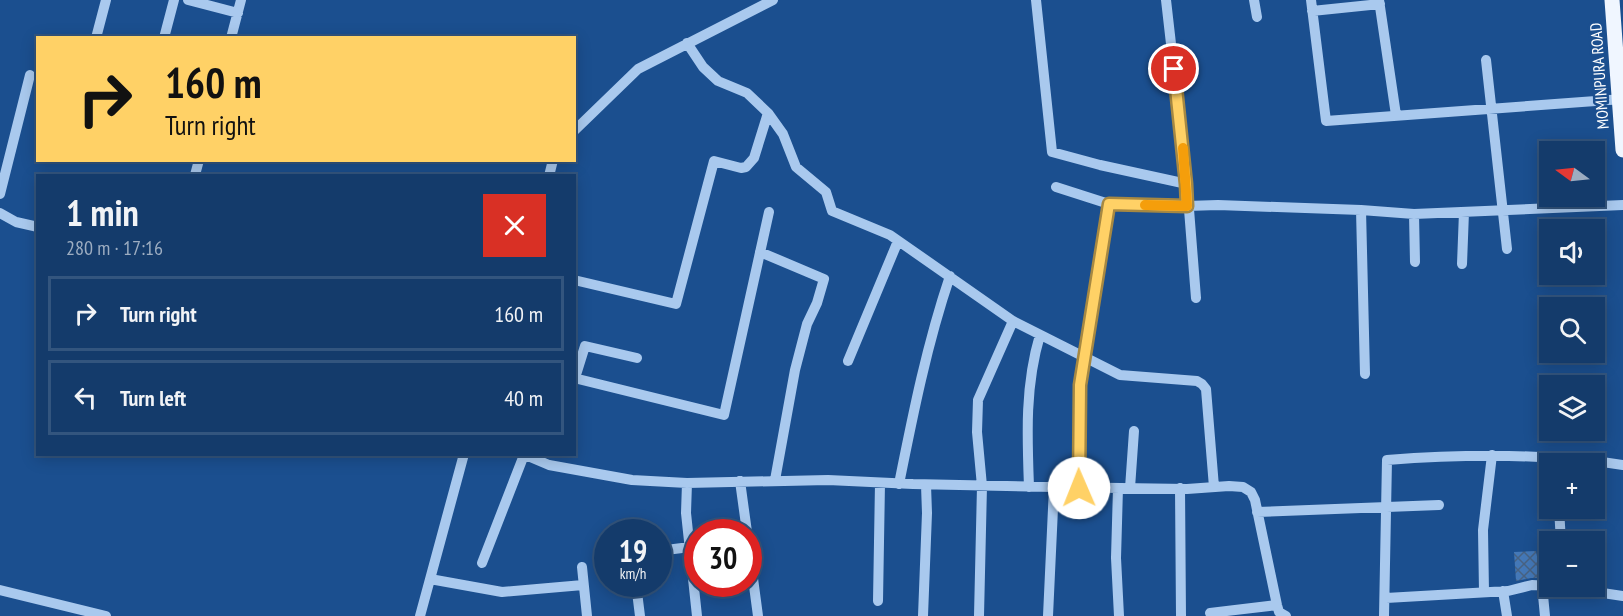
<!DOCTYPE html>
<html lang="en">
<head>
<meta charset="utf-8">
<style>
	body { margin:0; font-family:"PT Sans Narrow",sans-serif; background:#214673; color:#f1f3f6; height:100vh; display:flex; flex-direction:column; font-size:22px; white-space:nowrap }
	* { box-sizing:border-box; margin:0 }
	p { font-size:20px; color:#9dadc1 }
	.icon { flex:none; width:33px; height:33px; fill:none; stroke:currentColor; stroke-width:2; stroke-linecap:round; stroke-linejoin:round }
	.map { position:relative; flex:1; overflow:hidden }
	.drawer { position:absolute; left:36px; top:174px; width:540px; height:282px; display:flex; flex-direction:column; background:#143b6b; border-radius:0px; box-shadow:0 3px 15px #0003,0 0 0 2px #33557e }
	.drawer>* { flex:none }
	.banner { position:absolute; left:36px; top:36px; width:540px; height:126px; border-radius:0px; box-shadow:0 3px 15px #0003,0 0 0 2px #33557e; background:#ffd166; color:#111; overflow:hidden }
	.needle { width:39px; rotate:285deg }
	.fabs { position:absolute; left:1539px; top:141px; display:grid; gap:12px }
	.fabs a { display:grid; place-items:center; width:66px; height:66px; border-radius:0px; background:#143b6b; box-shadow:0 3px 15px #0003,0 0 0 2px #33557e; font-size:30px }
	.speed { position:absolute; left:594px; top:519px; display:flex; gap:12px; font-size:30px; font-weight:700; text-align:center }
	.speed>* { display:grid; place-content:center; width:78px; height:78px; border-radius:50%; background:#143b6b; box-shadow:0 3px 15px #0003,0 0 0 2px #33557e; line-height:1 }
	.speed small { font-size:15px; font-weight:400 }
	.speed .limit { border:9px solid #d22; background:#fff; color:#111 }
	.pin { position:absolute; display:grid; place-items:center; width:51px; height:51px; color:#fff; margin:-26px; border:3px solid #fff; border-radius:50%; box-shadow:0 2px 6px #0007 }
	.me { position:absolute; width:66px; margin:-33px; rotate:359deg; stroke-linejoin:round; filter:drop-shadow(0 0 4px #0008) }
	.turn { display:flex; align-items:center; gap:21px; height:126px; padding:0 30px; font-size:27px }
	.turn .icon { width:78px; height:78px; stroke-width:2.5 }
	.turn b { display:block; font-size:42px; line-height:51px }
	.round { display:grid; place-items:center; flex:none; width:63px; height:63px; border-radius:0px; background:#214673 }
	.summary { display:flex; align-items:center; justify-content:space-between; height:102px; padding:0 30px }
	h1 { font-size:36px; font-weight:700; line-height:45px }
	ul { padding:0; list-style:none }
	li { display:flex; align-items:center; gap:18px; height:75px; margin:0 12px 9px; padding:0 18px; border:3px solid #33557e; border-radius:0px }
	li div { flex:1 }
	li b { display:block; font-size:22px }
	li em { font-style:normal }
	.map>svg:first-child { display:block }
	.building { fill:url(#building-cross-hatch) }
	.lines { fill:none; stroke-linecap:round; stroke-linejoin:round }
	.minor { stroke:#a9c9ee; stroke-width:10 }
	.major { stroke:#f0f6ff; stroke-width:15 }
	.route-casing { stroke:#a68842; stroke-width:15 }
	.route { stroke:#ffd166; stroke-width:10 }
	.slow { stroke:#f59e0b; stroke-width:10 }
	.labels { text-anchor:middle; stroke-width:5; stroke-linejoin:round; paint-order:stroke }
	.street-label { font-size:16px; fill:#fff; stroke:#1b4f8f }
</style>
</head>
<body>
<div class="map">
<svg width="1623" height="616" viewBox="0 0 1623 616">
	<defs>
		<pattern id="building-cross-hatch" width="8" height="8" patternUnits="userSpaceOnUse" patternTransform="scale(1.5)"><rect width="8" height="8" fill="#4478b7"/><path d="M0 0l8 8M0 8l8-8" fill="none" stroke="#486282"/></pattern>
	</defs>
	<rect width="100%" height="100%" fill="#1b4f8f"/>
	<path class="building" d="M1536,551l5,27h-10l-15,3 -2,-29z"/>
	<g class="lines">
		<path class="minor" d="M188,0l50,13
			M1036,0l16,152 48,13 87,19
			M1166,0l21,184 9,114
			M1254,0l3,17
			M1311,0l15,121 297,-22
			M1379,0l17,115
			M1312,11l68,-7
			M96,38l10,-38
			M164,38l10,-38
			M231,38l10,-38
			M687,43l16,24 15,14 29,12 21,20 15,21 13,33 30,25 6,19 58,24 123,86 107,54 77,6 5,3 4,5 8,98
			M1486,60l21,189
			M574,131l64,-62 135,-69
			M195,175l4,-15
			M549,176l4,-16
			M1056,187l53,17 78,2 31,-1 143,5 53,4 209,-9
			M0,194l30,-119
			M1361,210l4,164
			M0,213l16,9 22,5
			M1414,214l1,48
			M760,252l64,27 -7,24 -10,21 -12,46 -20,110
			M1462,264l2,-52
			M574,280l102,24 38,-143 27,7 5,-1 8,-9 14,-45
			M848,361l50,-120
			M574,378l150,37 45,-203
			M575,378l10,-32 52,12
			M523,454l26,11 83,15 55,3 141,-3 85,4 141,3 133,2 42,-3 14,1 8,5 4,8 22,105 2,7 7,4
			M740,481l7,51
			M687,483l-1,30 11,103
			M899,484c14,-70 28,-140 51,-208
			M1029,487c-2,-52 -4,-102 11,-152
			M1079,488l1,-103 29,-181
			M1118,488l-2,70 3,58
			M1130,488l4,-57
			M1180,488l1,128
			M1559,508l2,34
			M1257,512l182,-7
			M748,541l10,75
			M658,551l32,-4
			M482,563l42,-108
			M582,567l5,49
			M430,579l72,13 81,-7
			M636,584l4,32
			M1542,585l3,31
			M1556,586l67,10
			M0,590l106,26
			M1503,591l4,25
			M1484,592l-1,-62 9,-75
			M1386,598l122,-7 24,-6 18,1
			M878,601l2,-118
			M1210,613l67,-8
			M420,616l44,-162
			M923,616l4,-103 -1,-28
			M979,616l3,-130 -5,-54 1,-32 35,-79
			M1048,616l6,-129
			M1384,616l3,-156c79,-6 158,-7 236,5"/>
		<path class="major" d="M1612,0l11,150"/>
	</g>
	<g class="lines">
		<defs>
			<path id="route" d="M1079,488l1,-103 29,-181 78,2 -1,-22 -12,-115"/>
		</defs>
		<use href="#route" class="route-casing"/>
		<use href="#route" class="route"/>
		<path class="slow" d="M1145,205l42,1 -4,-58"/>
	</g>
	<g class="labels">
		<g class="street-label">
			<text transform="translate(1599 76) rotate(-94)" y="6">MOMINPURA ROAD</text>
		</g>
	</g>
</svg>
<div class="fabs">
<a><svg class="needle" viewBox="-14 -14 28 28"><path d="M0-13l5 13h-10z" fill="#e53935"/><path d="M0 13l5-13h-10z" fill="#9dadc1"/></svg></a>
<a><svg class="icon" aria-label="sound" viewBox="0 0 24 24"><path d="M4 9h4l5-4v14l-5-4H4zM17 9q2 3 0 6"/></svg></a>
<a><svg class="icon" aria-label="search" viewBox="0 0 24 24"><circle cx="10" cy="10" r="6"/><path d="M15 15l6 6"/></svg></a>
<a><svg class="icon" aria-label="layers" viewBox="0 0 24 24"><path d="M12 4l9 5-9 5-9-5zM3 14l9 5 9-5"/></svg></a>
<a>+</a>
<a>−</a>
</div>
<div class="speed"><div>19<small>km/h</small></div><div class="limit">30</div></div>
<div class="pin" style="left:1174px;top:69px;background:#d93025"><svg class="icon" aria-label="arrive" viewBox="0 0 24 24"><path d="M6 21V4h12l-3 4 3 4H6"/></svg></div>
<svg class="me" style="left:1079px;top:488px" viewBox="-20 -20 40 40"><circle r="19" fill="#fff"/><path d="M0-13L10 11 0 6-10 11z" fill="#ffd166"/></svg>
<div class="banner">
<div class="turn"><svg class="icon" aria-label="right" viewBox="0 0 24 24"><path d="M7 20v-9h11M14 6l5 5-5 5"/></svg><div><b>160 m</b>Turn right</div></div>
</div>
<section class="drawer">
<div class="summary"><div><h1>1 min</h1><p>280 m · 17:16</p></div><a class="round" style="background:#d93025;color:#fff"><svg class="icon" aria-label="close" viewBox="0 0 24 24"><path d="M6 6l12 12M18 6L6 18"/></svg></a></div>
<ul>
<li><svg class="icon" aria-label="right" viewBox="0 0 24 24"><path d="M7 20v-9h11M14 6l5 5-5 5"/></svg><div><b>Turn right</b></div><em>160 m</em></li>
<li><svg class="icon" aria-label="left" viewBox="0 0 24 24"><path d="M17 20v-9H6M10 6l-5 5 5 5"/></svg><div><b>Turn left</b></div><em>40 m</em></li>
</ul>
</section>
</div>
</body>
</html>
